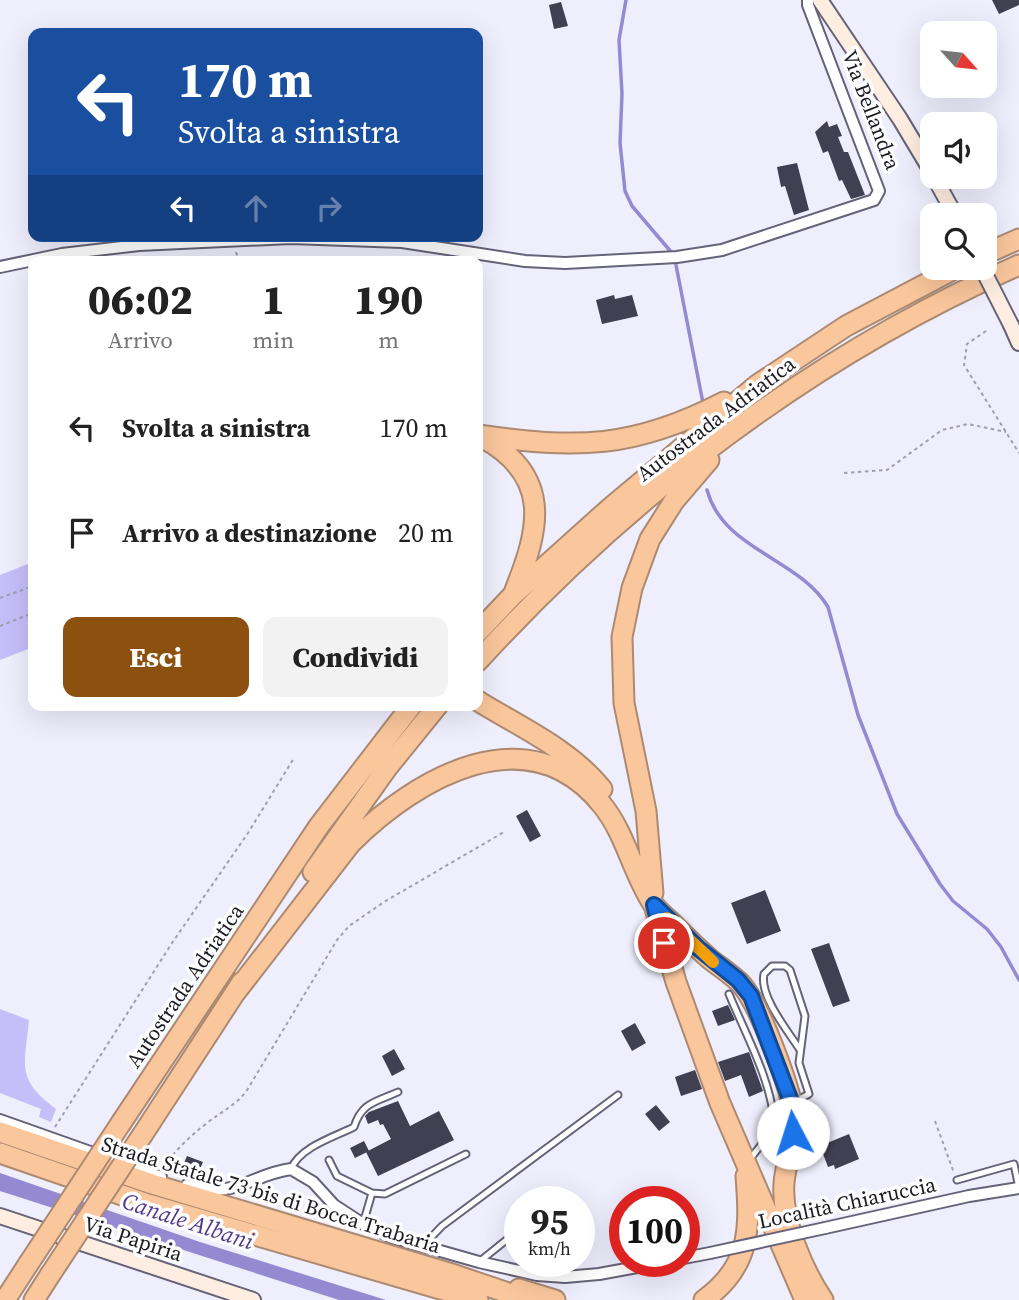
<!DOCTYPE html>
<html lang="it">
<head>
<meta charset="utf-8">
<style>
	body { margin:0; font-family:"Source Serif 4",serif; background:#f2f2f2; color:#222; height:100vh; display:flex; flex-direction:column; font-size:26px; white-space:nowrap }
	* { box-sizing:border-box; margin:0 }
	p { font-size:23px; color:#767676 }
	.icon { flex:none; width:38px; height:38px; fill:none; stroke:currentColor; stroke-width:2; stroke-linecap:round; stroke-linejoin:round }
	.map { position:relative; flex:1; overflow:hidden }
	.side { position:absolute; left:28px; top:256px; width:455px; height:455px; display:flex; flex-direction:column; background:#fff; border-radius:14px; box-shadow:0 7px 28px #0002 }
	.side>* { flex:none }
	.hud { position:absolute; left:28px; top:28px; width:455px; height:214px; border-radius:14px; box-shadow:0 7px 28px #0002; background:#1a4fa0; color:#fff; overflow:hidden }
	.needle { width:46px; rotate:117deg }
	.buttons { position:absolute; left:920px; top:21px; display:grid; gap:14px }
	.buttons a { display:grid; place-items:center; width:77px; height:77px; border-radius:14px; background:#fff; box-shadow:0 7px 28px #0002; font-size:35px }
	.speed { position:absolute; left:504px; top:1186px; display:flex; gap:14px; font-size:35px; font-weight:700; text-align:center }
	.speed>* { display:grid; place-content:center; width:91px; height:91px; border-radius:50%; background:#fff; box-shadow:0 7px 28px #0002; line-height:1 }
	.speed small { font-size:18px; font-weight:400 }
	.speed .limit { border:10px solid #d22; background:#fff; color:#111 }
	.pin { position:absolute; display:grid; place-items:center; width:60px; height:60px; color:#fff; margin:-30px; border:4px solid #fff; border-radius:50%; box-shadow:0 2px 7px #0007 }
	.me { position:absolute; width:77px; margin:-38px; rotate:355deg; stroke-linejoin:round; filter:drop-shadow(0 0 5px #0008) }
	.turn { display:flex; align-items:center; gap:24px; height:147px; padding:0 35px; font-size:32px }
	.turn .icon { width:91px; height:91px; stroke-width:2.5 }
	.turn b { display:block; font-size:49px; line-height:60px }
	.lanes { display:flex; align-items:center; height:66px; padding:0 35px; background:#0003; justify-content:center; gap:35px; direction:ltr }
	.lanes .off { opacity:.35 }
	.eta { display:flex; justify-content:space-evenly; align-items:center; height:119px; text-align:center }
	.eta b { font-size:42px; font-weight:800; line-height:49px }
	.cta { display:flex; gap:14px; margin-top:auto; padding:14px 35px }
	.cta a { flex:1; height:80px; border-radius:14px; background:#8c500f; color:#fff; font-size:28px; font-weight:800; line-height:80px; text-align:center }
	.cta a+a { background:#f2f2f2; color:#222 }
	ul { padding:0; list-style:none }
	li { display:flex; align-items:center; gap:21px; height:105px; padding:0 35px }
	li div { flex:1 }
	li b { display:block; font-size:26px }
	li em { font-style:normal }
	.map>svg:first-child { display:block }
	.green { fill:#c6bef9 }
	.water { fill:#958ad1 }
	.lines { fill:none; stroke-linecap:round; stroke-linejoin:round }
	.stream { stroke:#958ad1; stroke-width:3.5 }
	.building { fill:#413f52 }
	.lane-casing { stroke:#666379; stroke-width:9 }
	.street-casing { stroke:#666379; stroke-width:14 }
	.secondary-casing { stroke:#666379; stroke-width:18 }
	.highway-casing { stroke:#ac8a72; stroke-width:23 }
	.path { stroke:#a09fac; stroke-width:2; stroke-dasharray:3.5 3.5; stroke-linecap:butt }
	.lane { stroke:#fff; stroke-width:5 }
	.street { stroke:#fff; stroke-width:10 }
	.secondary { stroke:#feeee1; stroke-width:14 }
	.highway { stroke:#fac69c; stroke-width:19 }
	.street-bridge-casing { stroke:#666379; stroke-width:14; stroke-linecap:butt }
	.secondary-bridge-casing { stroke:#666379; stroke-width:18; stroke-linecap:butt }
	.highway-bridge-casing { stroke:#ac8a72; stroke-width:23; stroke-linecap:butt }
	.street-bridge { stroke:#fff; stroke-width:10 }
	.secondary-bridge { stroke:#feeee1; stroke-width:14 }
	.highway-bridge { stroke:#fac69c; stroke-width:19 }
	.route-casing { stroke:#114b97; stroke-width:18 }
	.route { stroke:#1a73e8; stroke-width:12 }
	.slow { stroke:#f59e0b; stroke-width:12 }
	.labels { text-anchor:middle; stroke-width:7; stroke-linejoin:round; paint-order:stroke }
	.street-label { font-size:21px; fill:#1b1a23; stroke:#fdfdfd }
	.water-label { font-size:23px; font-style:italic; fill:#4e398e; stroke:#fdfdfd }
</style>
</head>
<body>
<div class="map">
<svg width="1019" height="1300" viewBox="0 0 1019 1300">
	<rect width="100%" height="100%" fill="#efeefd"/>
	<path class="green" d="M33,562v85l-33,13v-85z
		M0,1009l29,11c-4,45 -14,59 27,89l-5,13 -12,-5 2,-8 -41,-16z"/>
	<path class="water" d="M0,1173l200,69 186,58h-47l-339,-109z"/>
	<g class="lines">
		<path class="stream" d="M626,0l-7,40 3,54 -2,49 5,48 7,15 40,47
			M675,260l28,143
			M707,490c16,60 92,68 121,117l30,108 39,99 43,70 13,17 34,28 14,18 18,33"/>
	</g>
	<path class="building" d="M992,0h27v5l-20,9z
		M561,2l7,24 -14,3 -5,-24z
		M827,121l2,6 8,-3 5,12 -4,1 6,15h4l17,43 -14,4 -9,-19 -3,1 -11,-30 -5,2 -8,-21z
		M797,163l12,47 -15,5 -9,-29 -4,1 -4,-20z
		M614,295l1,4 17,-4 6,21 -36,8 -6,-24z
		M527,810l14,26 -11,6 -14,-26z
		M765,890l16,41 -34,13 -16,-41z
		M829,943l21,58 -17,6 -22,-58z
		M728,1005l7,15 -17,6 -6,-15z
		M635,1023l11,20 -14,8 -11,-20z
		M394,1049l11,20 -13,7 -10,-20z
		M749,1052l14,39 -14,6 -8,-22 -16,6 -7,-19z
		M695,1070l7,19 -21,7 -6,-19z
		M398,1101l12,25 29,-15 15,29 -76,36 -12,-24 25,-13 -8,-15 -3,1 -2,-5 -10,4 -3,-8 4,-4z
		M656,1105l14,17 -11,9 -14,-17z
		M849,1134l10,25 -24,10 -1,-4 -6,2 -8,-21z
		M364,1141l5,10 -14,7 -5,-10z
		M187,1156l16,6 -7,16 -16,-6z"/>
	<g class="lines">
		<defs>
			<path id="lane" d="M729,994c17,41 40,82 45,125
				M794,1102l15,-8 -10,-31 6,-47 -15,-46 -5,-4h-13l-8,8c-5,22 24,57 36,76
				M750,1159l19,-24 8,-18 10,-9
				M329,1160l8,16 35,17 13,1 81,-40
				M291,1169c9,-22 43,-32 63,-42 8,-25 22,-25 44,-35
				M957,1180l57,-16 5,24
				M363,1224l9,-31
				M423,1246l19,-20 176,-131
				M479,1262l41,-33"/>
			<path id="street" d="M0,267l62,-13 77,-9 152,-7 111,4 123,19 40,2 112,-6 45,-7 152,-50 5,-9 -71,-186v-5
				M0,1120l161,57
				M187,1185c49,15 62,-10 104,-16l22,13 21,23 29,19 28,13 88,25 58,13 28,2 34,-3 66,-12
				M825,1228l144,-32 50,-8
				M684,1258l26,-5"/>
			<path id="secondary" d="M820,0l80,119 33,55
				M934,177l21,38
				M1011,325l8,18
				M0,1216l253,84"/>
			<path id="highway" d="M985,254l34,-15
				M478,435c99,14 155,14 246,-33
				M483,438c69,38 57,90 32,152
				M478,632l34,-36 98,-88 147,-123 89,-59 110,-58
				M478,661c152,-166 334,-305 541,-396
				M478,701c42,26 92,48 124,88
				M313,872l74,-104 51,-63
				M653,893l-7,-82 -22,-108 -2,-66 10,-49 18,-49 24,-38 35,-41
				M654,905l22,77 44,121 85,197
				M235,993l116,-150c65,-65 178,-131 252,-37 23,29 30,68 50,98 5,7 13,13 19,19 13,13 25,25 39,37 9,7 20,14 29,23 19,19 49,102 54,131 2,23 -8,46 -10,69 -3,37 19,87 39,117
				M121,1123l198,-297 93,-121
				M0,1132l152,52 297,89 80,27
				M143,1134l99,-152
				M0,1153l145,50 333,97
				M519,1289l36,11
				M5,1300l24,-37
				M34,1300l16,-25
				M704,1300c47,-34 46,-71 42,-124"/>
		</defs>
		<use href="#lane" class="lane-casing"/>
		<use href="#street" class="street-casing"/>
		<use href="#secondary" class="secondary-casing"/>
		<use href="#highway" class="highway-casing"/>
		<path class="path" d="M236,252l3,9
			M986,331l-19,13 -3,21 55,88
			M844,473l43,-3 55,-40 26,-6 38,8
			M0,598l33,-12
			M0,626l33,-13
			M935,1121l19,52
			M55,1127l117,-184 76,-110 46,-75
			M164,1166c12,-16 26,-30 43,-43 15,-12 25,-15 39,-31l91,-152 12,-14 35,-24 120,-70"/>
		<use href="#lane" class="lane"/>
		<use href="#street" class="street"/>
		<use href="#secondary" class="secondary"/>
		<use href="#highway" class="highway"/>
		<defs>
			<path id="street-bridge" d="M710,1253l115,-25"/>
			<path id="secondary-bridge" d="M982,268l29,57"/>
			<path id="highway-bridge" d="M29,1263l92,-140
				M50,1275l93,-141"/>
		</defs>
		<use href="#street-bridge" class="street-bridge-casing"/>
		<use href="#secondary-bridge" class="secondary-bridge-casing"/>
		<use href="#highway-bridge" class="highway-bridge-casing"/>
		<use href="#street-bridge" class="street-bridge"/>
		<use href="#secondary-bridge" class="secondary-bridge"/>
		<use href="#highway-bridge" class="highway-bridge"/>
	</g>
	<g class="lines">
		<defs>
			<path id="route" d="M664,943l-10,-38 44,43 40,32 13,16 41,108 3,14 -2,15"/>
		</defs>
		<use href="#route" class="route-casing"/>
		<use href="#route" class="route"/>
		<path class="slow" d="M667,918l46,44"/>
	</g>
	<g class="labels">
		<g class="street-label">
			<text transform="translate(871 110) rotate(69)" y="7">Via Bellandra</text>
			<text transform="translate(716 419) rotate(-37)" y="7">Autostrada Adriatica</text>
			<text transform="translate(185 986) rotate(-56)" y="7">Autostrada Adriatica</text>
			<text transform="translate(271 1195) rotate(17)" y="7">Strada Statale 73 bis di Bocca Trabaria</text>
			<text transform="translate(847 1203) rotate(-12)" y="7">Località Chiaruccia</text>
			<text transform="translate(133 1239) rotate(18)" y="7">Via Papiria</text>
		</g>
		<g class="water-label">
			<text transform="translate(188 1221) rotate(18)" y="8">Canale Albani</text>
		</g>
	</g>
</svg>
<div class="buttons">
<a><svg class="needle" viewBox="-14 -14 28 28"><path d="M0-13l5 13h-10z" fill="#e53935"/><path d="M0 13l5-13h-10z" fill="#767676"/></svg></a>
<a><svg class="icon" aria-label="sound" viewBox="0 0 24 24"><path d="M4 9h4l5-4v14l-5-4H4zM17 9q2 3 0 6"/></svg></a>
<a><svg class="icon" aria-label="search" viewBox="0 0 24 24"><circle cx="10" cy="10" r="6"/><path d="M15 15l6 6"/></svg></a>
</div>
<div class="speed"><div>95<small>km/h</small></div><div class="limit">100</div></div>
<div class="pin" style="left:664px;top:943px;background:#d93025"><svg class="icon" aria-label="arrive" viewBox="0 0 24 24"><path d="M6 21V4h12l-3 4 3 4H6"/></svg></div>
<svg class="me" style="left:793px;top:1133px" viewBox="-20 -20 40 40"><circle r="19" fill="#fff"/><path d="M0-13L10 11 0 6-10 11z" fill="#1a73e8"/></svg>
<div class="hud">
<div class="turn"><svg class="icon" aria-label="left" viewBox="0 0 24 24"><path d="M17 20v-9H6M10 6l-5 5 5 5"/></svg><div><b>170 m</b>Svolta a sinistra</div></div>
<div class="lanes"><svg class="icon" aria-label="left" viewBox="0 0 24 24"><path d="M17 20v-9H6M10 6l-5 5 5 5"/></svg><svg class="icon off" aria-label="ahead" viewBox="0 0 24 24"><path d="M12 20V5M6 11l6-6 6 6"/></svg><svg class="icon off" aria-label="right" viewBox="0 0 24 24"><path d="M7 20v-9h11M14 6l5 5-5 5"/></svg></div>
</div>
<section class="side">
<div class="eta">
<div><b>06:02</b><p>Arrivo</p></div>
<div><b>1</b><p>min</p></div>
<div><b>190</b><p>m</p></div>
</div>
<ul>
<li><svg class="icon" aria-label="left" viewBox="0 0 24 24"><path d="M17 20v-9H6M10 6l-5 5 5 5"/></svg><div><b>Svolta a sinistra</b></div><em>170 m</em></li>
<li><svg class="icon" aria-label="arrive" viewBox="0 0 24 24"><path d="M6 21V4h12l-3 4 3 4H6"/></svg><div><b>Arrivo a destinazione</b></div><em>20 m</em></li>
</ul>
<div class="cta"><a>Esci</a><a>Condividi</a></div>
</section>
</div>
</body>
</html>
